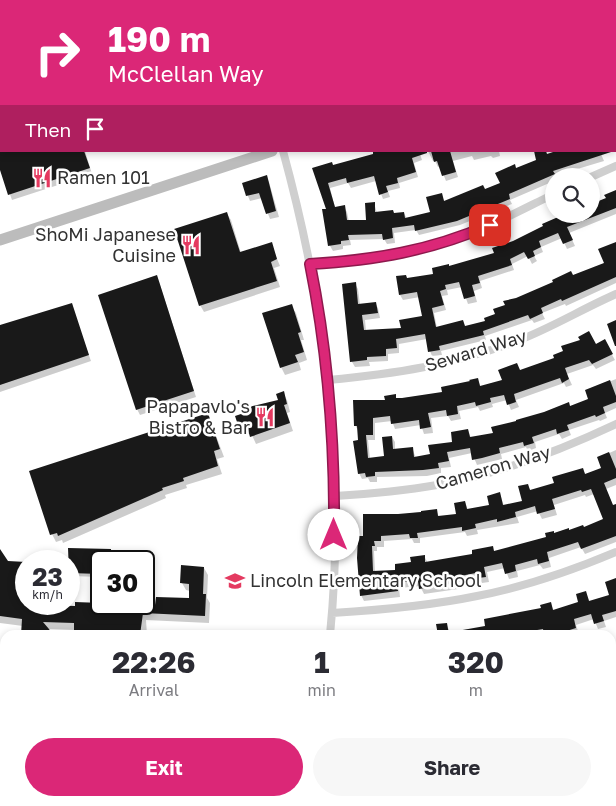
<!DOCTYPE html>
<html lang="en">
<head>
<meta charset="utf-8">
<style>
	body { margin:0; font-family:"Golos Text",sans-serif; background:#f7f7f7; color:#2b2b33; height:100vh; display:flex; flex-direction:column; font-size:19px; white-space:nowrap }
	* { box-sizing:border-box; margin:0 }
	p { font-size:16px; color:#7c7c81 }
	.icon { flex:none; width:28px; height:28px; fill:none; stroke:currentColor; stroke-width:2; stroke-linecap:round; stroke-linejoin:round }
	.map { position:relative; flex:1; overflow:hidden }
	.side { position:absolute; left:0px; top:630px; width:616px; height:176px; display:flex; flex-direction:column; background:#fff; border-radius:15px 15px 0 0; box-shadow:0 2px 8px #0003 }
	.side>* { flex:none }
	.guide { position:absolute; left:0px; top:0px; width:616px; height:152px; box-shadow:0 2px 8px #0003; background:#db2777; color:#fff; overflow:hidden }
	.controls { position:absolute; left:545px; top:168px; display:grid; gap:10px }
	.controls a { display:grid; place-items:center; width:55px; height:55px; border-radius:50%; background:#fff; box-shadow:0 2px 8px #0003; font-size:25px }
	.speed { position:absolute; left:15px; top:550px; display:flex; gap:10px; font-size:25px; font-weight:700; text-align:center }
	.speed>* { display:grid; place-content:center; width:65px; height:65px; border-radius:50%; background:#fff; box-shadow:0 2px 8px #0003; line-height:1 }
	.speed small { font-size:12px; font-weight:400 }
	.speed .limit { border:2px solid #111; border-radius:8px; background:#fff; color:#111 }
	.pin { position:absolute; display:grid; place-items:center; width:42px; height:42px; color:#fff; margin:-21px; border-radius:10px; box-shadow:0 2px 8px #0006 }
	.me { position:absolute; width:55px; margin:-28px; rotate:0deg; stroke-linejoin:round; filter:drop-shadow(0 0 4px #0008) }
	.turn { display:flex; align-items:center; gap:18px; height:105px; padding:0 25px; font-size:22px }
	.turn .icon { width:65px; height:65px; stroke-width:2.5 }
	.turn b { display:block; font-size:35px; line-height:42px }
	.then { display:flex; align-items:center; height:48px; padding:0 25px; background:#0003; gap:10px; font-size:19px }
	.eta { display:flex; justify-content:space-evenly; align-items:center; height:85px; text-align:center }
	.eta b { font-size:30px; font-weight:700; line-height:35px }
	.button { display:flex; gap:10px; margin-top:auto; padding:10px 25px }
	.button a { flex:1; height:58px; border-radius:30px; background:#db2777; color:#fff; font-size:20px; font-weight:700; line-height:58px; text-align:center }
	.button a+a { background:#f7f7f7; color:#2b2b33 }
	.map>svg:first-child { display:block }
	.shadow { fill:#0003; fill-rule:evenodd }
	.building { fill:#191919; fill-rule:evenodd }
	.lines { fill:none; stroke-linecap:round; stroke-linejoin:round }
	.minor { stroke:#cfcfcf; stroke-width:8 }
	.tertiary { stroke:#cfcfcf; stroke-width:10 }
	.secondary { stroke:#bcbcbc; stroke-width:11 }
	.primary { stroke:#aaa; stroke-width:12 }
	.route-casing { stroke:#8e194d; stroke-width:12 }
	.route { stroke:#db2777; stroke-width:9 }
	.labels { text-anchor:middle; stroke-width:5; stroke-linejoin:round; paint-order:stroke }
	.poi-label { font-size:18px; fill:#323232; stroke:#fff; text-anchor:start }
	.street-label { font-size:18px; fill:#323232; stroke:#fff }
</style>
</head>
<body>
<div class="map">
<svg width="616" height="806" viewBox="0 0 616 806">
	<rect width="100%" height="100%" fill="#fff"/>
	<path class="shadow" d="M116,0h60v1h-59z
		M363,0h71v1h-74z
		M587,0h29v17l-1,-16h-33z
		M615,72h1l-1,22z
		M616,128v20l-1,1v-20z
		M0,132h1v19h84l7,23 -80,26 -12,-34z
		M419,151l3,9 -8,3 4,14 -19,6 1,5 -12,3 2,6 -7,2 -7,-18 -25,7 -3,-5 -18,5 5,20 9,-1 3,5 2,10 19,-1 6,-18 3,10h27l3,6 25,-6 9,-18 4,7 40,-11 16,-7 15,-15 32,-9 12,-9h47l-6,3 3,7 -50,15v5l-44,19 2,4 -52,21 -41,10 -3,-5 -22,3 1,10 -8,1 -3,-5 -34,1 1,5 -8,1v3l-10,2 -3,-5 -6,-36 4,-1 -14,-41 20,-1z
		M428,151h71l1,5 -7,2 -2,-2 -17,4 -2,-4 -19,5 5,16 -12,4 -6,-15 -2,1 -3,-6h-2z
		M266,177l3,5 10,35 -9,2 -8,-21 -12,3 -7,-17z
		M616,192v22l-47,19 6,13 -8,3 -5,-11 -21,9 2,5 -9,4 3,5 -5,3 -4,-8 -16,8 2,6 -34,11 2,7 -8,3 3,11 -9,2 -6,-17 -15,3 1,5 -6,1 4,14 -12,3 3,15 29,-1 21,-5 19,-17 10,-6 89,-36 11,-20v40l-50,23 -1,-2 -23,9 3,6 -11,4 -2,-3 -47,16 1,4 -45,11 1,4 -10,1 -2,-5 -3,-12 -28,5v9l-11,1v7l-19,1 1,4 -15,1 -3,-5 -9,-77 12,-1 3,5 2,16 15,-2 3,5 2,10 -15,2 1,11 36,-2 21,-12 -3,-20 -17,3 -3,-5 8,-16 27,-4 14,-8 46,-13 49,-28 -1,-2 23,-10h25z
		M227,214l4,6 10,33 30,-9 9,22 -6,2 6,19 -76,25 -4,-7z
		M156,277l3,5 37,115 -56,18 -3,-6z
		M71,305l20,56 -91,31v-65z
		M291,306l5,7 8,27h-3l6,20 -8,3 2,7 -16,5 -4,-8z
		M604,341l11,19 -19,9 -3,-4 -26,9 5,11 -6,2 -2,-4 -48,17 3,7 -8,3 -4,-10 -15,4 1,3 -13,4 -2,-4 -19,4 2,8 -10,2 -3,-5 -17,2 2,15 -9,1 -3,-9 -26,4 -3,-8 -17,2v17h-7l2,19 15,-2 7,-20 3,5v8l17,-2 4,10 15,-3 23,-12 14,-13 3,8 23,-4 96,-34 -4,-9 30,-12v29l-11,5 2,5 -7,3 -1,-1 -30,10 2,5 -9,4 -3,-5 -24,8 1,6 -8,3 -2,-4 -25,7 1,5 -25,6 -5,-12 -23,5 2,9 -10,1v5l-14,3 -50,1v5h-7l-2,-4 -6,1 -3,-6v-41l-4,-7 40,-29 2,3 47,-6 33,-14 4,8 23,-6 16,-10z
		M283,393l4,7 3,12 -3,1 6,18 -37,13 -5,-11 -6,2 -4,-8 38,-27z
		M207,414l4,8 13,35 -7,2 5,15 -36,11 1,3 -22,7 1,3 -103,45 -1,-3 -6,2 -4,-8z
		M616,450v35l-10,4 7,17 3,-1v37l-31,12 -4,-7 -32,11 2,9 -8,2 -3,-4 -23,6 1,6 -9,2 -4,-11 -18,4 2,10 -7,1 -3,-5 -22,4 1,7 -34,5 -4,-8 -21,2 1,9 -36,4 -3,-6 4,-58 33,-22 38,-5 3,7 18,-2 8,-13 3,8 23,-4 9,-12 4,12 19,-4 4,-17 4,6 25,-7 26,-15 4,6 16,-6 -4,-11zM594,494l11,26 -21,8 -30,6 -6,4 -53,14 -67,11 -4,-7 -27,15 -22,2 -1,-22h3v-4h7v-6l28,-2 2,4h6v-5l45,-6 2,4 11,-2 -1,-4 42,-7 -2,-6 21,-6 4,8 15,-4 -3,-10 31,-10 1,2z
		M69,549l41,1 2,4v7h-11v16l-31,-1z
		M0,554l7,8 19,1v41h22l1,2 108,1 33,-8v-8l-4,-1 -4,-7 22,-15 4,7 -1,23 3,5 -1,20 -63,-3 1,15h-72v-5l-28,-1 5,6h-30l1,-9 -23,-3z
		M616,583v34l-12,4 2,6 -8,2 -4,-10 -18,6 3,9 -5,1h-135l7,-11 4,8 36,-5 56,-18 8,-6 4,8 26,-8 5,-11 5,10 21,-6z
		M611,665l5,3v47l-5,-3z
		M611,763l5,1v42h-5z
		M38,801h37l2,5h-38z
		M109,801h68v5h-69z
		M214,801h35l-1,5h-42l7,-1z
		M272,801h49v5h-49z
		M345,801h31l1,5h-31z
		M563,801h30l-1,5h-11v-2l-17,-1z"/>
	<path class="building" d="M0,151h84l6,17 -82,27 -8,-25z
		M373,151h54v2l-15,5 4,14 -19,6 1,5 -12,3 2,6 -9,3 -5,-19 -27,7 -1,-5 -18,5 7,24 10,-2 2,15h19l-1,-17 10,-1v10l18,-2 1,3 10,-1 1,6 25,-6 -4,-15 16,-4 2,8 39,-16 2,4 15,-6 -5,-10 20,-9 1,4 20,-8 -2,-9h12l1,3 9,-3 55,1 -58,19 2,3 -46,20 1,5 -53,22 -42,10 -1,-6 -22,3 1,10 -10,2 -1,-6 -34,1 1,5 -8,1v3l-13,2 -6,-37h4l-14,-41 20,-6 1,3 40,-11z
		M431,151h19l6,21 -14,4 -5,-15 -3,1z
		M267,175l9,36 -10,3 -7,-21 -13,3 -4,-13z
		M616,190v18l-49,19 6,13 -10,4 -5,-11 -19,8 2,6 -8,4 2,5 -7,3 -4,-7 -14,7 2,6 -34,11 2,7 -8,2 3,11 -11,3 -5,-17 -14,3 1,4 -6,2 4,14 -12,3 4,19 27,-7 2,6 20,-5 -1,-3 11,-4 -2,-5 12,-4 -2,-4 13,-3 37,-16 -1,-2 19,-9 2,4 31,-12 -6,-14 18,-7v35l-54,24 -1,-2 -20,9 2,5 -13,6 -2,-4 -45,16 1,4 -45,11 1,4 -12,2 -3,-18 -29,5 1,9 -11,1v7l-19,1v3l-17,2 -8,-78 14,-2 2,22 18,-2 2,11 -16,2 2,15 37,-2 -2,-8 23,-4 -5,-24 -18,3 -3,-19 10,-1 1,3 26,-4 -1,-6 17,-4v2l45,-13 -2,-5 21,-7 30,-15 -1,-2 23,-10h26v-10l15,-6 -2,-3z
		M227,212l13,40 32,-10 5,17 -6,3 6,19 -78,25 -25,-77z
		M157,275l37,116 -58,19 -38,-115z
		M72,303l17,52 -89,30v-60z
		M292,304l9,28 -3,1 6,19 -9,3 3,7 -18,6 -18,-55z
		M616,320v26h-1l-8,-22z
		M589,331l7,13 9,-5 8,15 -21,10 -3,-4 -24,8 4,11 -7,4 -2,-5 -46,16 2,8 -9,3 -3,-10 -14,3 1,4 -15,4 -1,-4 -18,4 1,8 -11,2 -1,-6 -18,3 3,14 -11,2 -1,-9 -28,4 -1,-8 -17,2v17h-7l2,23 16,-2 -2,-19 10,-1 1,13 20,-2 1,10 16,-3 -2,-9 24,-3 -1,-10 17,-3 2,8 23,-4 -2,-6 25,-6v-1l28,-8 25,-10 1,4 18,-7 -3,-9 25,-10 6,16v6l-13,5 2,6 -9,4 -1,-2 -28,10 2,5 -12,4 -1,-5 -24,8 2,6 -10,3 -1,-4 -24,6 1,5 -18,5 -10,2 -2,-12 -23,4 2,9 -11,2 1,5 -16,2 -48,2v4l-9,1 -1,-4 -7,1 -5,-33 5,-1 -1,-14h-3l-1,-26h32l-1,-4 12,-2v4h6l40,-6 -1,-5 29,-6 -1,-1 9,-2 2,8 22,-6 -4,-10 19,-7 3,7 34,-12 -1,-3 10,-4 -2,-5 19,-6 -2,-3z
		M284,391l3,13 -3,1 6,18 -40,14 -3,-11 -8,2 -4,-12 9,-3v-5l34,-8 -2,-6z
		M208,413l12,36 -6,2 4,15 -35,12 1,3 -22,7 1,2 -105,46 -1,-3 -7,2 -21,-64z
		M609,452l7,17v9l-12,5 9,22 3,-1v32l-35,13 -3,-7 -31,10 2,9 -11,3 -1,-5 -22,6 1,6 -11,3 -3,-11 -18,4 2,10 -8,1 -2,-5 -21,4 1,6 -37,6 -1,-8 -21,1 1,9 -38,5 -3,-38 1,-22h5v-22h35l23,-2v-1l16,-2 1,7 18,-2 -2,-11 11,-2 2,8 22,-4 -2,-9 13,-4 3,13 19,-4 -4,-15 10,-2 2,6 24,-7 -2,-6 31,-9 2,6 16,-6 -4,-11zM591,489l12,30 -19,8 -1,-2 -14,5v-2l-15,5v-2l-9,2 1,4 -52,14 -1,-5 -21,4v4l-47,8v-7l-15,2 1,5 -16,2v6l-22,1 -1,-25h3l-1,-5h7v-5l28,-2 1,4h8l-1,-5 45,-6v4l14,-3 -1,-4 22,-5v3l19,-5 -1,-5 20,-6 2,8 18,-5 -3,-10 29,-9 1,2z
		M68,548l43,1v12l-10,-1v14l-32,-1z
		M0,549l8,12 18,1v42l49,2v-4l80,3 1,-8 33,1v-14l-9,-1 1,-18 23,2 -1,27h3l-1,22 -62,-3 -3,22h-66v-12l-31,-1 11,13h-33l1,-16 -22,-3z
		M616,578v33l-14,4 2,6 -10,3 -3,-10 -17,5 2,9 -19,6v1h-13l-1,-6 -29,5v-1l-11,2h-45l-1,-4 28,-5 -1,-7 57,-11 -1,-3 11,-3 2,8 25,-8 -2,-8 10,-3 3,10 20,-6 -4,-13z
		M447,623l2,12h-11l-2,-11z"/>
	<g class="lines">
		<path class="minor" d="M229,0l1,1
			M305,1l3,-1
			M283,151c43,157 63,322 47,484
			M591,177l25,-11
			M310,264c42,-3 84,-7 125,-18 42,-12 80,-33 119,-52
			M328,380c65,-6 126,-15 189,-39 34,-13 65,-32 99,-47
			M335,496c34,-2 68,-5 102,-11 62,-11 122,-34 179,-61
			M332,613c49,-3 97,-7 145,-17 48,-9 94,-25 139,-44"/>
		<path class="tertiary" d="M0,715h5
			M611,737h5"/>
		<path class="secondary" d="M615,40h1
			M0,240l272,-89"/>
		<path class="primary" d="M0,758l5,18
			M12,801l1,5"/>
	</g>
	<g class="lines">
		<defs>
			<path id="route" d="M334,535c1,-91 -6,-182 -24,-271 66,-4 119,-13 180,-39"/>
		</defs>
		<use href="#route" class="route-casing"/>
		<use href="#route" class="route"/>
	</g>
	<defs>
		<symbol id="restaurant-bare" viewBox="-9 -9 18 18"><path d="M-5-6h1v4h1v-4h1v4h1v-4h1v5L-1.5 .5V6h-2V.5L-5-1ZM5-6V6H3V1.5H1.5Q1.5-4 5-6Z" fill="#e43a60" stroke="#fff" stroke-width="2.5" paint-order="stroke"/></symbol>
		<symbol id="school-bare" viewBox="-9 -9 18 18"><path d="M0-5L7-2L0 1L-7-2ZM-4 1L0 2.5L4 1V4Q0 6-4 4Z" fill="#e43a60" stroke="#fff" stroke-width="2.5" paint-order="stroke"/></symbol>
	</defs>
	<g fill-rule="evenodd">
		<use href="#restaurant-bare" x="28" y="164" width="28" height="28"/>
		<use href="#restaurant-bare" x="177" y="231" width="28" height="28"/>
		<use href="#restaurant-bare" x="251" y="403" width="28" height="28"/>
		<use href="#school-bare" x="221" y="567" width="28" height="28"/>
	</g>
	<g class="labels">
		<g class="poi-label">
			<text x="57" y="184">Ramen 101</text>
			<text x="176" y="241" text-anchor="end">ShoMi Japanese<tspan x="176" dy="21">Cuisine</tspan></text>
			<text x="250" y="413" text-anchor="end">Papapavlo's<tspan x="250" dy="21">Bistro &amp; Bar</tspan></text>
			<text x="250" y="587">Lincoln Elementary School</text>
		</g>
		<g class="street-label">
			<text transform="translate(476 351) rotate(-17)" y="6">Seward Way</text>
			<text transform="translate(493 468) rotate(-16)" y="6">Cameron Way</text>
		</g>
	</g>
</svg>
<div class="controls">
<a><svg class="icon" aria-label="search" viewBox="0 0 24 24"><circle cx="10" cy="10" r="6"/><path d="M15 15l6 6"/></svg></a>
</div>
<div class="speed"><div>23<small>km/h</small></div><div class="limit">30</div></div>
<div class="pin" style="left:490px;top:225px;background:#d93025"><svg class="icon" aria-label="arrive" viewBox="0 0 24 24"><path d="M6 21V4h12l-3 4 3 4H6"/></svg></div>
<svg class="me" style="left:334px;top:535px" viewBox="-20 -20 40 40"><circle r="19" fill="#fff"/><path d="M0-13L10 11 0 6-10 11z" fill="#db2777"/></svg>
<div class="guide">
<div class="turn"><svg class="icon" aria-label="right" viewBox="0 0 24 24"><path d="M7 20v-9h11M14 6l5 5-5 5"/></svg><div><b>190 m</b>McClellan Way</div></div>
<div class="then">Then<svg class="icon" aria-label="arrive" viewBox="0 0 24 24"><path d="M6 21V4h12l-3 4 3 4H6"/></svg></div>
</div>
<section class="side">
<div class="eta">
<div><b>22:26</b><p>Arrival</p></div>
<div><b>1</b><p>min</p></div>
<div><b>320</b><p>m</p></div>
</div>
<div class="button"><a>Exit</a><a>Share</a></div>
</section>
</div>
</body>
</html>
